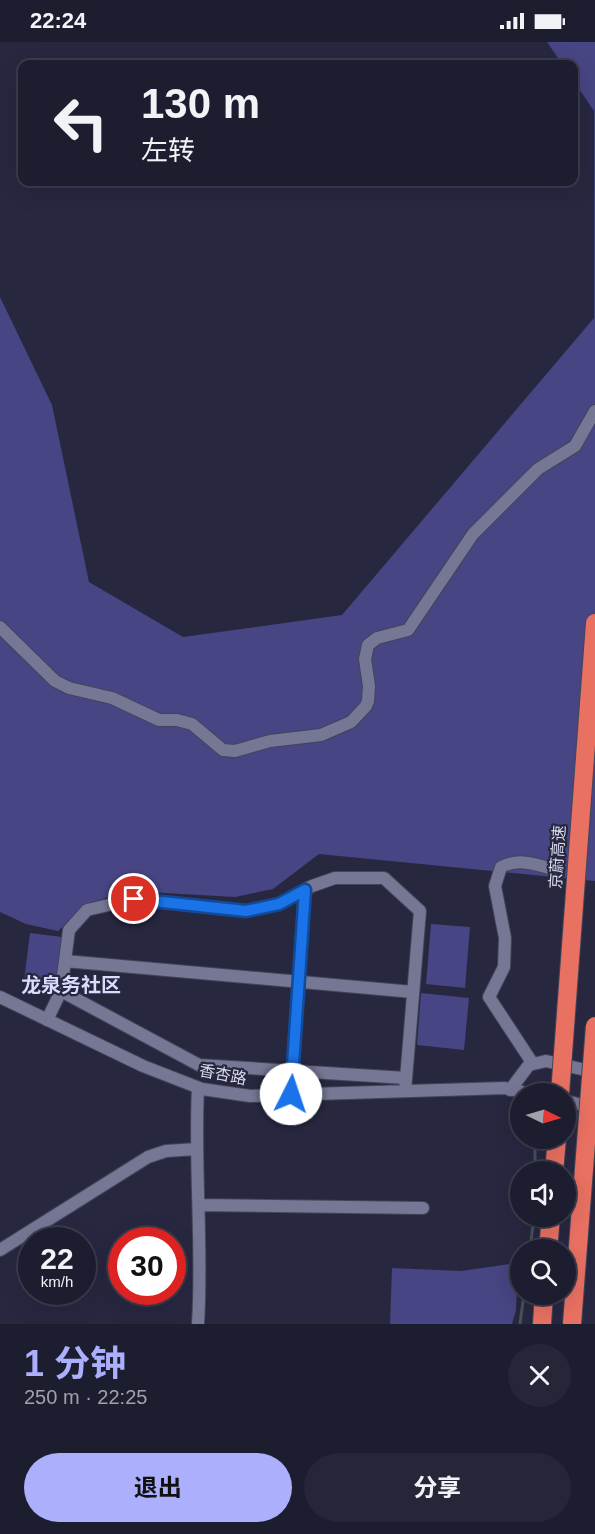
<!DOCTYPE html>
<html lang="zh">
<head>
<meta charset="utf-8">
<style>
	body { margin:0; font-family:Helvetica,"Noto Sans SC",sans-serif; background:#252638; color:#f1f3f6; height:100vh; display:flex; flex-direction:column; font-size:22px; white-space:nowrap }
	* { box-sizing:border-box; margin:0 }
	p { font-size:20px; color:#a0a2ab }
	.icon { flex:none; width:33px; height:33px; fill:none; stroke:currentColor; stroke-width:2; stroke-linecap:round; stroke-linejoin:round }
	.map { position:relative; height:1282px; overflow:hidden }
	.side { display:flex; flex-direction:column; background:#1d1d30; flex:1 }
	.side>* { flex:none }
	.banner { position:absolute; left:18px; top:18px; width:560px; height:126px; border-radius:12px; box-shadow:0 6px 24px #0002,0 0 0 2px #3b3b4c; background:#1d1d30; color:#f1f3f6; overflow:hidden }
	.needle { width:39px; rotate:95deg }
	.fabs { position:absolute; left:510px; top:1041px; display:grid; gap:12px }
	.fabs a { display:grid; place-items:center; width:66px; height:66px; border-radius:50%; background:#1d1d30; box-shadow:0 6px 24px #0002,0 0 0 2px #3b3b4c; font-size:30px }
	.speed { position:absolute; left:18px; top:1185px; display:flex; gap:12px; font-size:30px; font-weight:700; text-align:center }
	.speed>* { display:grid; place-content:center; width:78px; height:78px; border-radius:50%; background:#1d1d30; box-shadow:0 6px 24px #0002,0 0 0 2px #3b3b4c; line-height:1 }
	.speed small { font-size:15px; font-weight:400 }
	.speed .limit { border:9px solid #d22; background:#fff; color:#111 }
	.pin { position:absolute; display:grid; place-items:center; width:51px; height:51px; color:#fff; margin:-26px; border:3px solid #fff; border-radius:50%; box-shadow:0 2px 6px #0007 }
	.me { position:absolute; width:66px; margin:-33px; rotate:4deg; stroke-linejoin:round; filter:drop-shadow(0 0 4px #0008) }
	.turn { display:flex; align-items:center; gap:21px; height:126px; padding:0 24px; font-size:27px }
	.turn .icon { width:78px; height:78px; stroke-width:2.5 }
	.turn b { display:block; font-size:42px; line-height:51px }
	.round { display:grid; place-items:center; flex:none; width:63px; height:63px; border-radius:32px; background:#252638 }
	.summary { display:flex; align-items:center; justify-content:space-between; height:102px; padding:0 24px }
	h1 { font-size:36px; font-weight:700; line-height:45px; color:#acaffb }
	.primary-button { display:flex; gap:12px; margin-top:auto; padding:12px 24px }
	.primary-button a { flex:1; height:69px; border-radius:36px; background:#acaffb; color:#111; font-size:24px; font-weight:700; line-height:69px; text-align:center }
	.primary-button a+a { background:#252638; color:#f1f3f6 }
	.status { display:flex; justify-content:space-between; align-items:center; height:42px; padding:0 30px; background:#1d1d30; direction:ltr }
	.status svg { height:16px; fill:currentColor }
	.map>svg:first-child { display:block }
	.green { fill:#474583 }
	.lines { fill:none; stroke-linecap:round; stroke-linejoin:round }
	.stream { stroke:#47525a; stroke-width:3 }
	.minor-casing { stroke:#444459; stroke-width:14 }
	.highway-casing { stroke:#444459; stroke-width:20 }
	.minor { stroke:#757795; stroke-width:12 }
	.highway { stroke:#e97162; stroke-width:18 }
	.highway-bridge-casing { stroke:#444459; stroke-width:20; stroke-linecap:butt }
	.highway-bridge { stroke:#e97162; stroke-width:18 }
	.route-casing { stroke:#114b97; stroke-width:15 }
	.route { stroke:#1a73e8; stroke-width:10 }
	.labels { text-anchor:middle; stroke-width:4.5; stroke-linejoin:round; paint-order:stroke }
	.street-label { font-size:16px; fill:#d9daeb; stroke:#272740 }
	.quarter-label { font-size:20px; font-weight:bold; fill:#dadcfe; stroke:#272740 }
</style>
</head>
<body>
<div class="status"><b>22:24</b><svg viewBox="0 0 49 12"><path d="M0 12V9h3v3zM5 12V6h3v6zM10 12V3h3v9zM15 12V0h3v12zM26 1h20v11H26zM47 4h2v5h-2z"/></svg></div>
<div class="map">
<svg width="595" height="1282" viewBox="0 0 595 1282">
	<rect width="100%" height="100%" fill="#272740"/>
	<path class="green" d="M547,0h48v839l-276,-27 -46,35 -38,8 -106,-6 -43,13 -28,27 -32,-7 -26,-12v-615l52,108 37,177 94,55 159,-22 252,-297v-207l-21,-31v-16h-11z
		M431,882l39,3 -5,61 -39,-4z
		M30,891l32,4 -6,48 -32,-4z
		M421,951l48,5 -5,52 -47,-5z
		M518,1221l-2,47 -4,14h-122l2,-56 69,3z"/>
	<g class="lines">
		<path class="stream" d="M535,1130v-34
			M530,1208l4,-34
			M520,1282l4,-30"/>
		<defs>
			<path id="minor" d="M0,585l55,54 14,7 43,10 47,22h18l15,4 31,26 12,1 35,-10 51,-6 30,-13 15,-16 2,-5 1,-15 -4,-27 3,-14 9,-7 31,-8 65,-96 65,-65 37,-23 20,-35
				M65,919l348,31
				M61,949l138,74 207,13
				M0,955l143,69 59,23 48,7 255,-8 26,6
				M47,978l14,-29 8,-61 18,-20 47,-11 112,12 33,-7 33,-18 23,-8h49l36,33 -15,180
				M533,1022l-44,-67 15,-30 1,-29 -10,-52 6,-19c18,-9 33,-3 52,2
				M198,1046c-4,78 5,157 0,236
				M510,1048l19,-25 17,-4 35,8h14
				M291,1052l14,-204
				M566,1059l28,7
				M199,1163l224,3
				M0,1208l148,-93 18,-6 31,-2"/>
			<path id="highway" d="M554,1130l3,-34
				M548,1208l3,-34
				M542,1282l2,-30"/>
		</defs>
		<use href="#minor" class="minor-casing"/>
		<use href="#highway" class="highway-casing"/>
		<use href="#minor" class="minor"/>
		<use href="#highway" class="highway"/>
		<defs>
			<path id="highway-bridge" d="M560,1052l35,-471
				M572,1282l23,-298"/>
		</defs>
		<use href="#highway-bridge" class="highway-bridge-casing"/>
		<use href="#highway-bridge" class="highway-bridge"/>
	</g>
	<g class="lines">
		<defs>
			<path id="route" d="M134,857l112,12 33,-7 26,-14 -14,204"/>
		</defs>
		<use href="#route" class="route-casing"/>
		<use href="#route" class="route"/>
	</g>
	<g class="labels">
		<g class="street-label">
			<text transform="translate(557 815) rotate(-86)" y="6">京蔚高速</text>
			<text transform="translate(223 1032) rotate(11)" y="6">香杏路</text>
		</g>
		<g class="quarter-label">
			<text x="71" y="950">龙泉务社区</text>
		</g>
	</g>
</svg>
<div class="fabs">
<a><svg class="needle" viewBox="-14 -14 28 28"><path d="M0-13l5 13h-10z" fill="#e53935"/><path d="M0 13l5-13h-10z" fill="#a0a2ab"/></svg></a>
<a><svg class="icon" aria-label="sound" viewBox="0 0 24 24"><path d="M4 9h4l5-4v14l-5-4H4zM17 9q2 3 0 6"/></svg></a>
<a><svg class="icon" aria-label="search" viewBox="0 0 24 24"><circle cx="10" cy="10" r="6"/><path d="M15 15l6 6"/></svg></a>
</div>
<div class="speed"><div>22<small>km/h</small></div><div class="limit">30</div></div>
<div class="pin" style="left:134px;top:857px;background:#d93025"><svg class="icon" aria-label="arrive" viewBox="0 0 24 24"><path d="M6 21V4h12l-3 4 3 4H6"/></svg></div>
<svg class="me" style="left:291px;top:1052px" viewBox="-20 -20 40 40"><circle r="19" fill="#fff"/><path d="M0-13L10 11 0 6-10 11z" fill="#1a73e8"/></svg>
<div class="banner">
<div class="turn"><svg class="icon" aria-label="left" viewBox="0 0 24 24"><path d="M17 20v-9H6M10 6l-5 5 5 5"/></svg><div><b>130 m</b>左转</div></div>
</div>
</div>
<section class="side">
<div class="summary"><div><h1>1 分钟</h1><p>250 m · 22:25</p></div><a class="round"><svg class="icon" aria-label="close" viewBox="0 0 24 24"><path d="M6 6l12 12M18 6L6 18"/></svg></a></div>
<div class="primary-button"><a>退出</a><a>分享</a></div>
</section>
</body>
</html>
